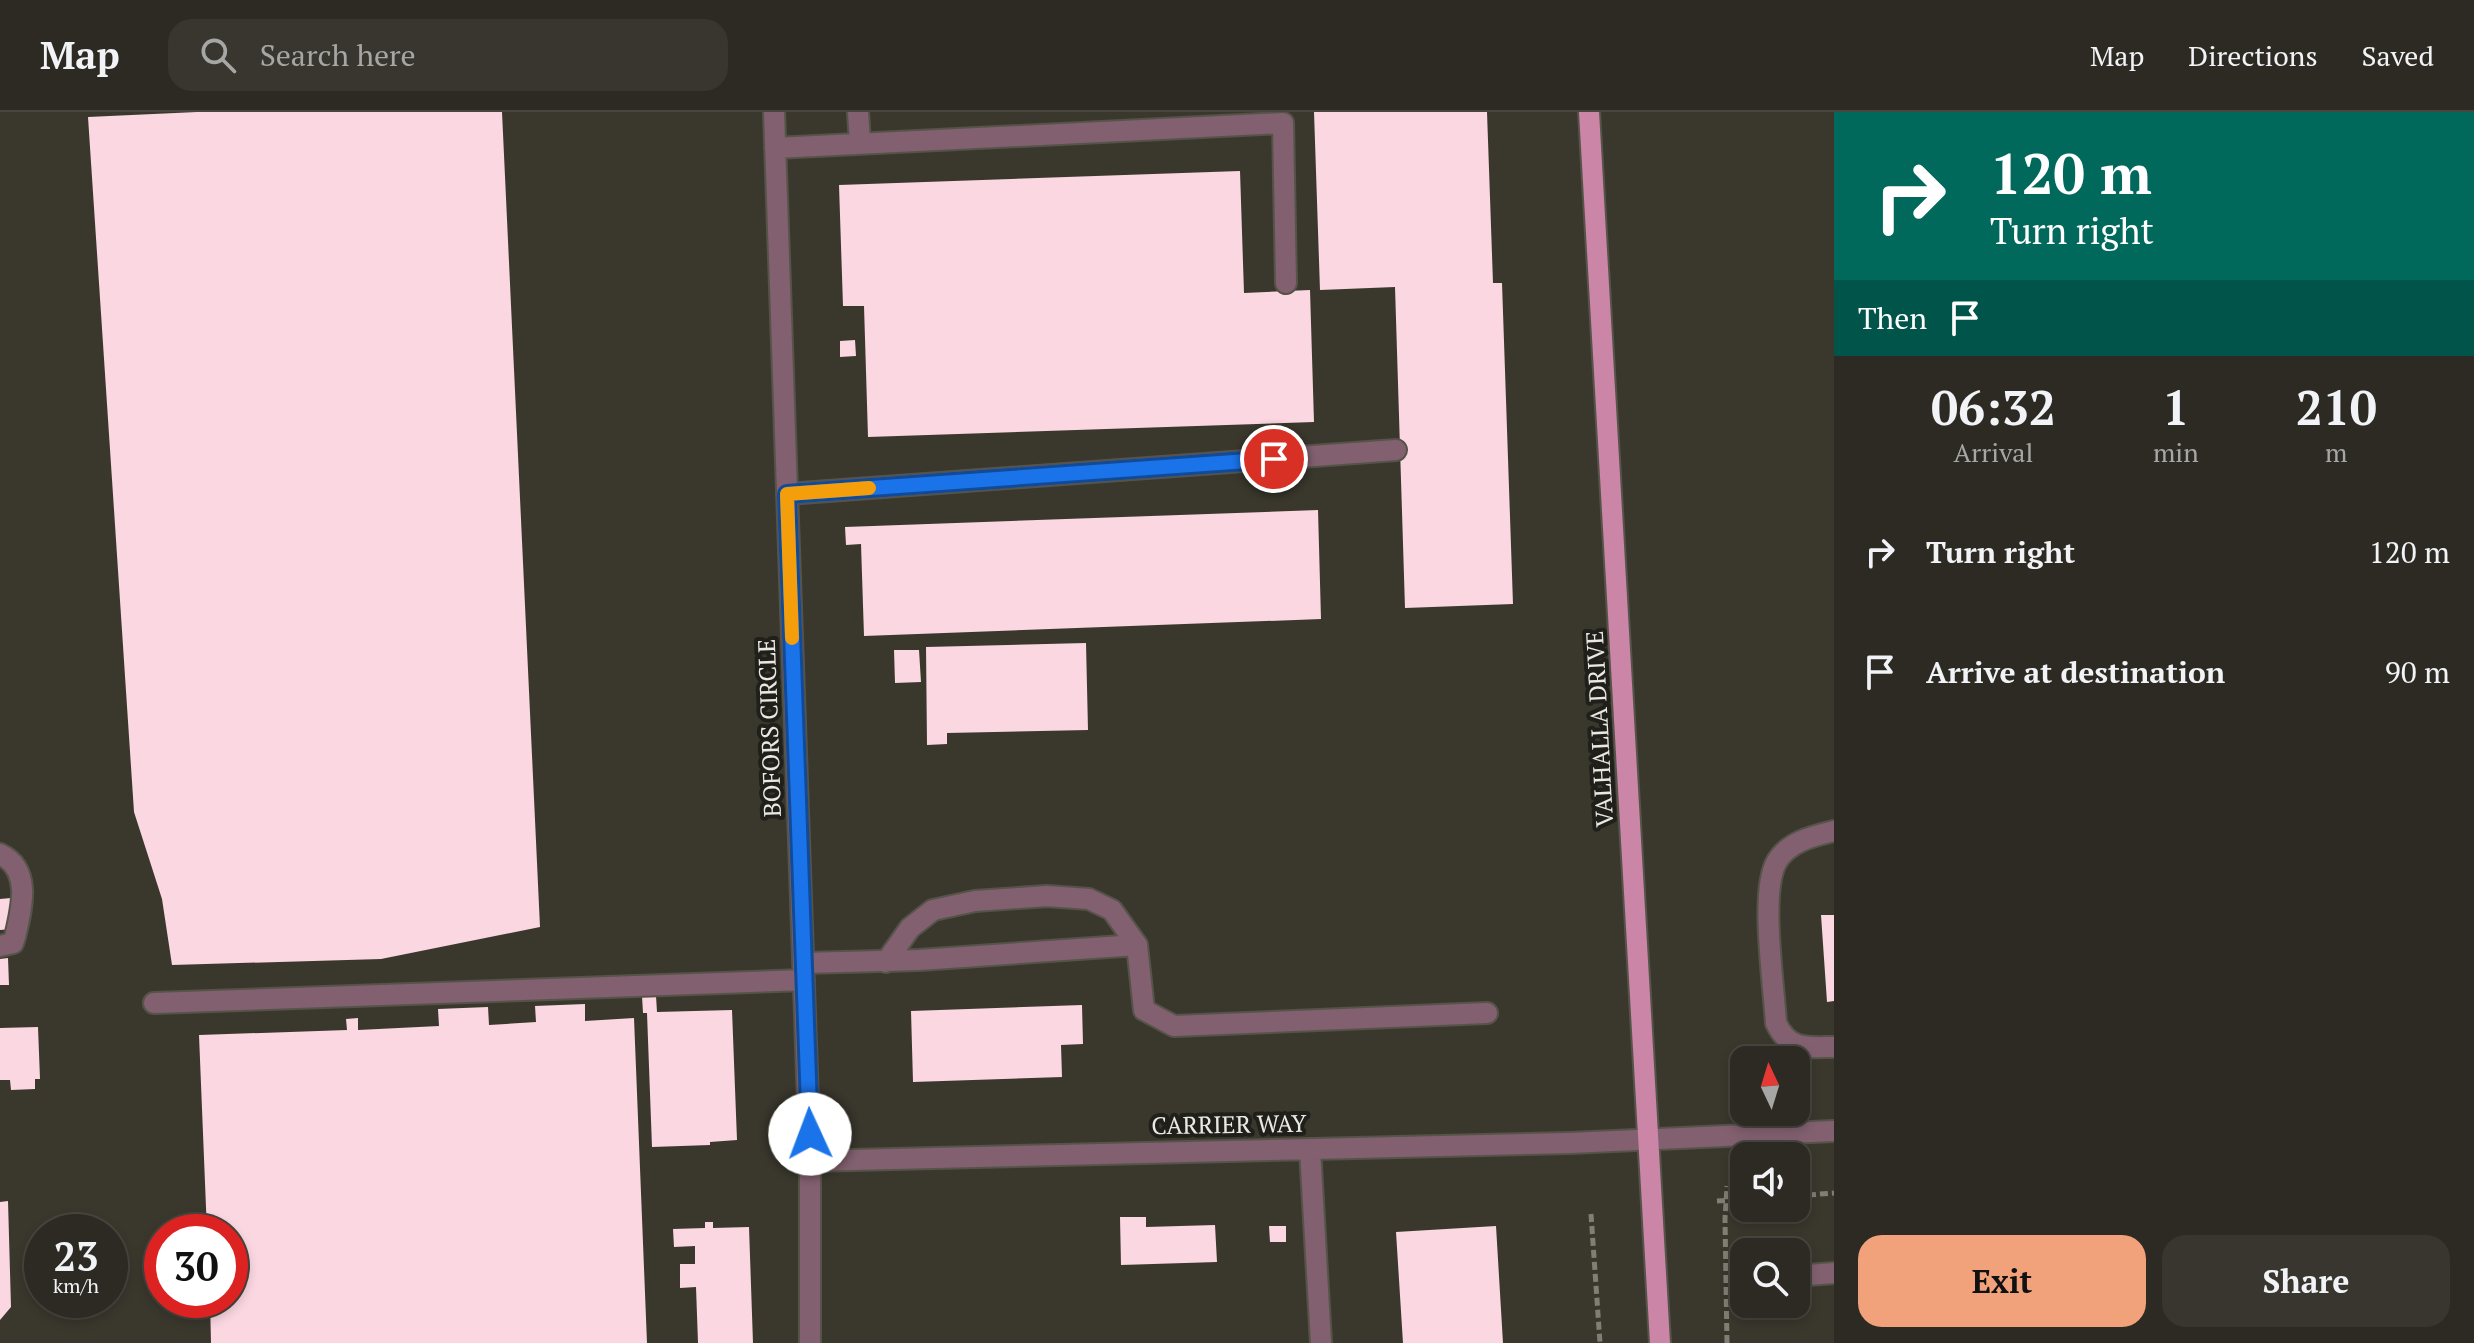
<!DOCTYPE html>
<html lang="en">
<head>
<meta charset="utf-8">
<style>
	body { margin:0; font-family:"PT Serif",serif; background:#38362f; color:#f1f3f6; height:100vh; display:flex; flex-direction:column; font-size:30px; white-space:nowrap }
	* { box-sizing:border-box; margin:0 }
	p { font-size:26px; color:#a6a7a5 }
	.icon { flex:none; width:44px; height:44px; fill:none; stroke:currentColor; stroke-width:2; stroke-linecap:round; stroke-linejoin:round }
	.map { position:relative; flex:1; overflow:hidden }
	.sheet { display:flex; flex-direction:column; background:#2c2a22; width:640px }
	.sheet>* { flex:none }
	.guide { background:#00695c; color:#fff; overflow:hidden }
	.needle { width:52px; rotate:356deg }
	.fabs { position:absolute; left:1730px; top:934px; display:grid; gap:16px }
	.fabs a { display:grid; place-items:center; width:80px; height:80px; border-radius:16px; background:#2c2a22; box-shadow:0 4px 12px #0003,0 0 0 2px #484640; font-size:40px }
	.speed { position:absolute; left:24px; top:1102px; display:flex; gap:16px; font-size:40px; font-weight:700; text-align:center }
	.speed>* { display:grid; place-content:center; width:104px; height:104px; border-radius:50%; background:#2c2a22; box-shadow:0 4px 12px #0003,0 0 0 2px #484640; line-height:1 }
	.speed small { font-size:20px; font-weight:400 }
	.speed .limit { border:12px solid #d22; background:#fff; color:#111 }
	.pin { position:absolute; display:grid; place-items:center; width:68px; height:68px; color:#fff; margin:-34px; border:4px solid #fff; border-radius:50%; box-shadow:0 2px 8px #0007 }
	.me { position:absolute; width:88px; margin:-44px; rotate:358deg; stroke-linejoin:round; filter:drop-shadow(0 0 6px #0008) }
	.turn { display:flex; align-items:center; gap:28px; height:168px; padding:0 24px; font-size:36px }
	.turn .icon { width:104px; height:104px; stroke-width:2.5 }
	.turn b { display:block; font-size:56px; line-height:68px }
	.then { display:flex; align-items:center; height:76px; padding:0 24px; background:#0003; gap:16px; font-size:30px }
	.eta { display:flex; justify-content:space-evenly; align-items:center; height:136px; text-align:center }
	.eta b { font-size:48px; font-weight:800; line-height:56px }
	.cta { display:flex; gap:16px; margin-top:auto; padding:16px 24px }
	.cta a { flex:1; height:92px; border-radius:24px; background:#f1a27b; color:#111; font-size:32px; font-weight:800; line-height:92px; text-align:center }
	.cta a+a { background:#38362f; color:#f1f3f6 }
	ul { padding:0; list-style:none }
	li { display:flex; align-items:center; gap:24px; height:120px; padding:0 24px }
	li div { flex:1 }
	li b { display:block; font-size:30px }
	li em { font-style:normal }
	header { display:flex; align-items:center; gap:48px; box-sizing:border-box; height:112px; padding:0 40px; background:#2c2a22; border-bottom:2px solid #484640 }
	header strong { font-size:38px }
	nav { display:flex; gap:44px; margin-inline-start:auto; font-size:28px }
	.search { width:560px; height:72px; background:#38362f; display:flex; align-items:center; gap:20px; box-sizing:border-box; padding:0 28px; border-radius:24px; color:#a6a7a5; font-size:30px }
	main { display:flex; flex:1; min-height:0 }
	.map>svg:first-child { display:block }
	.building { fill:#fad7e1 }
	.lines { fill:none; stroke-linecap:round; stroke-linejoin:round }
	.minor-casing { stroke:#56544a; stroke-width:24 }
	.major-casing { stroke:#56544a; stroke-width:24 }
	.path { stroke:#807e75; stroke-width:5; stroke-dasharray:8 4; stroke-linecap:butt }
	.minor { stroke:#82606f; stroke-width:20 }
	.major { stroke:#cb85a6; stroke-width:20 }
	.route-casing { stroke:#114b97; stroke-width:20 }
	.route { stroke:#1a73e8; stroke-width:14 }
	.slow { stroke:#f59e0b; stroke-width:14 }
	.labels { text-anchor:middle; stroke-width:8; stroke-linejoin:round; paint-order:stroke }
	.street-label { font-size:24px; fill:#eae8e2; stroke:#201f1a }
</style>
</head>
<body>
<header>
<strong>Map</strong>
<div class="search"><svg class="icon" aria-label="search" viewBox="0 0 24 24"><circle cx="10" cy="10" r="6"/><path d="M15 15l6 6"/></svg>Search here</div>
<nav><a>Map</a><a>Directions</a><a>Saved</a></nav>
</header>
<main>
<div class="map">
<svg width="1834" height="1231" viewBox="0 0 1834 1231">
	<rect width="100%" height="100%" fill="#3a382d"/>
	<path class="building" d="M197,0h305l38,815 -159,32 -209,6 -10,-66 -28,-87 -46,-695z
		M1314,0h173l6,171h9l11,321 -108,4 -10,-321 -75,3z
		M1240,59l4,122 66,-3 4,132 -446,15 -4,-131h-21l-4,-121z
		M855,228l1,16 -16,1v-16z
		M1318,398l3,109 -457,17 -3,-92 -15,1 -1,-18z
		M1086,531l2,87 -141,3v11l-20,1 -1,-98z
		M894,538h25l2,32 -26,1z
		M11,786l1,31 -12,1v-31z
		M1821,803h13v86l-7,1z
		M8,846l1,27h-9v-26z
		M642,884h14l1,16 75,-2 5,130 -27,2v3l-58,2 -5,-134h-4z
		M585,892v17l49,-3 13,325h-436l-1,-43h20v-68h-23l-8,-197 148,-5 -1,-11 12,-1v12l81,-4 -1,-17 50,-2 1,18 47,-3 -1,-16z
		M1082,893l1,39 -22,1 1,32 -149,5 -2,-71z
		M38,915l2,52h-5v10l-24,1 -1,-10h-10v-52z
		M8,1089l3,106 -11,13v-118z
		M1120,1105h26v10l69,-2 2,37 -96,3z
		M705,1110h8v6l36,-1 4,116h-55l-2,-56 -16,1v-24h15v-18l-21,1 -1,-18 32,-1z
		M1269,1114h17v16h-16z
		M1496,1114l7,117h-100l-7,-111z"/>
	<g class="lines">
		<defs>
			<path id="minor" d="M774,0l36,1049v182
				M858,0l2,31
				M775,36l508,-25 3,160
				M787,382l609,-44
				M1834,719c-21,5 -47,11 -58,32 -16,31 -2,123 0,160 13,28 31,24 58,24
				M0,742c32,15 22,54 15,83l-2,6 -13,3
				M886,850l24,-34 23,-18 42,-9 72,-5 42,3 23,11 25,35 7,65 30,16 313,-13
				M804,851l115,-3 218,-15
				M154,891l650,-23
				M1310,1037l11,194
				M810,1049l760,-18 264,-12
				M1796,1164l38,-3"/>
			<path id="major" d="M1589,0l71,1231"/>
		</defs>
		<use href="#minor" class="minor-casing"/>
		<use href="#major" class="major-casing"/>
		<path class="path" d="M1796,1084l38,-3
			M1717,1089l27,-2
			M1591,1102l9,129
			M1727,1231l-2,-124 2,-33"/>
		<use href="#minor" class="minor"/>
		<use href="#major" class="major"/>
	</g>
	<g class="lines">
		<defs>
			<path id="route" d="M810,1022l-23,-640 487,-35"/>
		</defs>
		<use href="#route" class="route-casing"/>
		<use href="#route" class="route"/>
		<path class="slow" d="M792,526l-5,-144 82,-6"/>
	</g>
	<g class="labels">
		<g class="street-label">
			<text transform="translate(770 616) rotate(-92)" y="8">BOFORS CIRCLE</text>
			<text transform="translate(1600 617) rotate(-93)" y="8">VALHALLA DRIVE</text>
			<text transform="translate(1229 1013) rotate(-1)" y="8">CARRIER WAY</text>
		</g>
	</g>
</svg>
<div class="fabs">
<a><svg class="needle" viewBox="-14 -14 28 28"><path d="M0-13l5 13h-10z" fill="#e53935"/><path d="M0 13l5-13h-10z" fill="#a6a7a5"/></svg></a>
<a><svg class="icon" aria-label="sound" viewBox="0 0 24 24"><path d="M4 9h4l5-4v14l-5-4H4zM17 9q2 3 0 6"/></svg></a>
<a><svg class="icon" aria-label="search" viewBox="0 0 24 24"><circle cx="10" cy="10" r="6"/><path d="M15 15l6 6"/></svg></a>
</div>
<div class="speed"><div>23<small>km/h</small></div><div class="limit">30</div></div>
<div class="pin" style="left:1274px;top:347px;background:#d93025"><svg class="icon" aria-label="arrive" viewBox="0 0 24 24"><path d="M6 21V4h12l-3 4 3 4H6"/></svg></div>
<svg class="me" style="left:810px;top:1022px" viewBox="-20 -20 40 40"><circle r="19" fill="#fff"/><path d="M0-13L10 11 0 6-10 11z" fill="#1a73e8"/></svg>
</div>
<section class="sheet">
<div class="guide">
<div class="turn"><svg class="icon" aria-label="right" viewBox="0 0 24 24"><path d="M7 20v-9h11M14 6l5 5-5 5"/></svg><div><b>120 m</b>Turn right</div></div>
<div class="then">Then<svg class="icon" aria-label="arrive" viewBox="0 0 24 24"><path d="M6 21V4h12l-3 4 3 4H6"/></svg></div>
</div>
<div class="eta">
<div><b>06:32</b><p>Arrival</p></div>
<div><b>1</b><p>min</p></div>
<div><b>210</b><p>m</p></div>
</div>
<ul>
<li><svg class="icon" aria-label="right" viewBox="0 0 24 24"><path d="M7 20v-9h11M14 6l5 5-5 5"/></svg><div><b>Turn right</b></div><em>120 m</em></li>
<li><svg class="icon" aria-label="arrive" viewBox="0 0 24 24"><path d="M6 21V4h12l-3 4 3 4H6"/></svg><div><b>Arrive at destination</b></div><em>90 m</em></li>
</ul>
<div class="cta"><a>Exit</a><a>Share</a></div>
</section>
</main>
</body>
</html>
